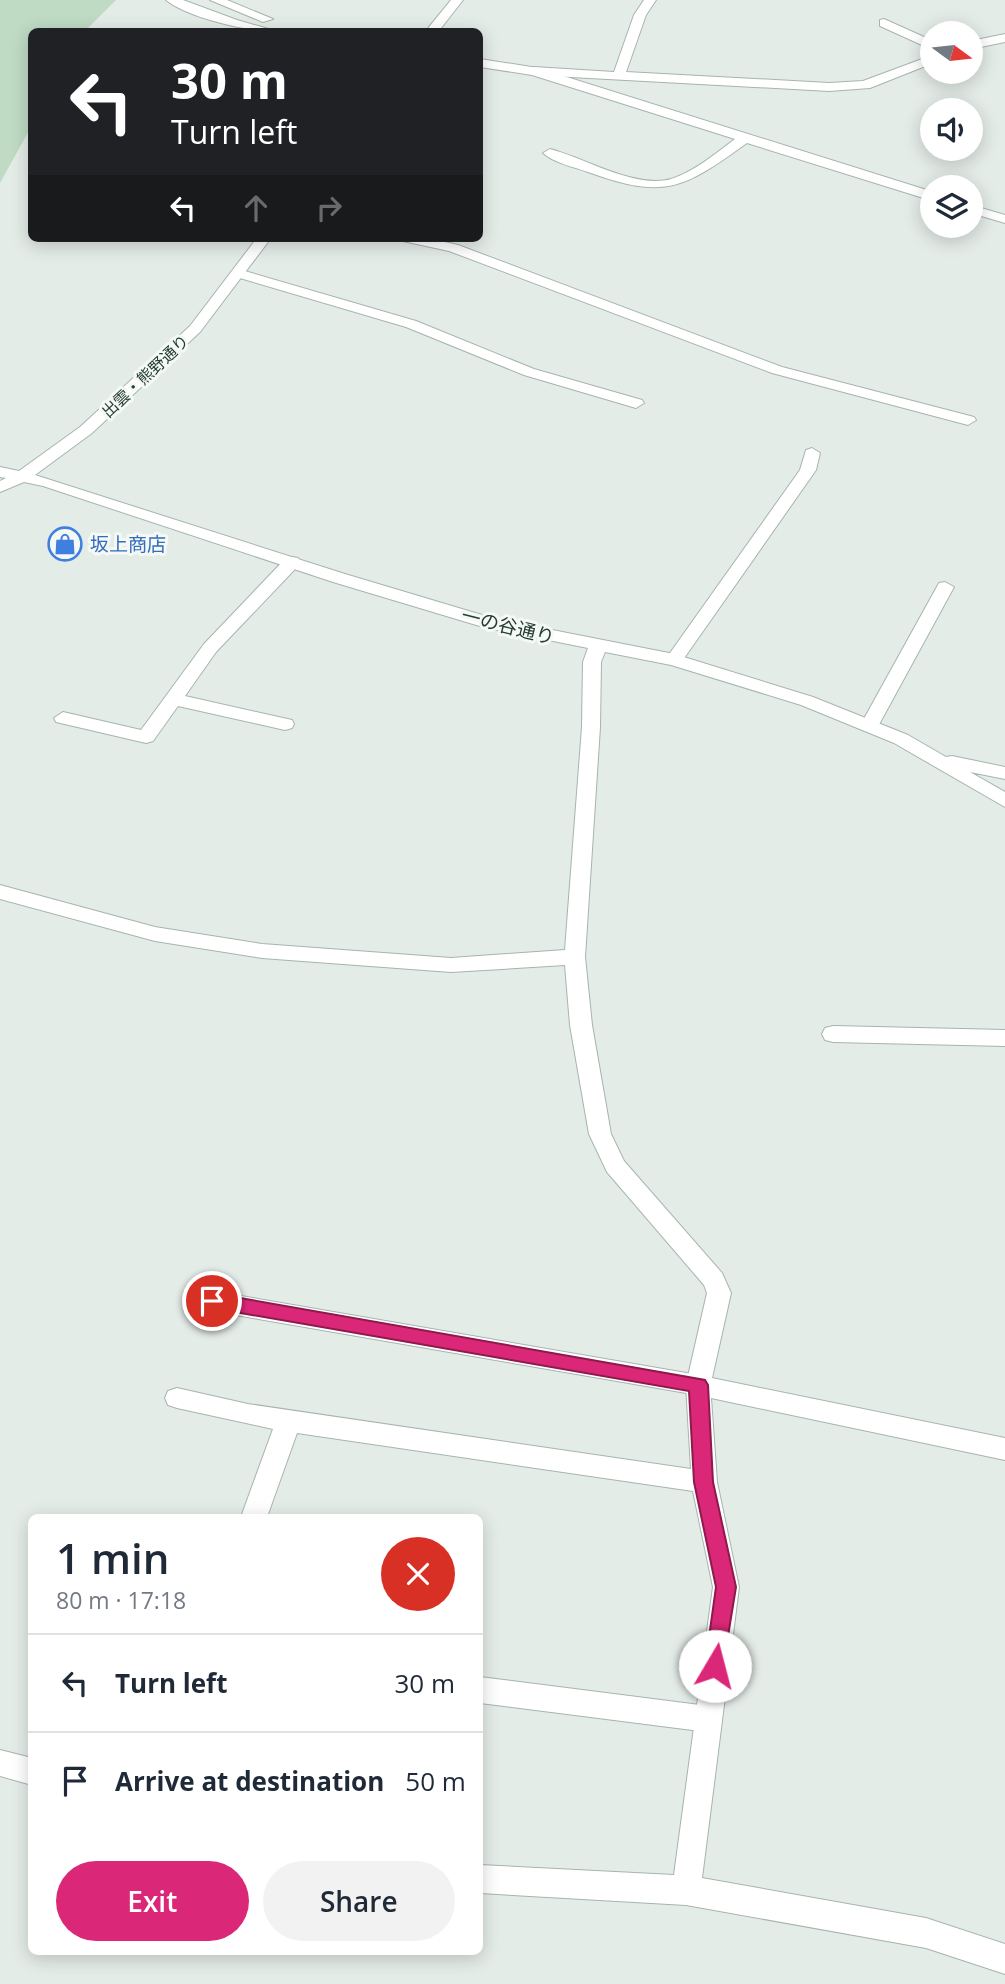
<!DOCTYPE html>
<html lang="en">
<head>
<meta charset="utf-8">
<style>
	body { margin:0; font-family:"Open Sans","Noto Sans JP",sans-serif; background:#f2f2f3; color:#1f2937; height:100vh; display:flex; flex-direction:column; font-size:26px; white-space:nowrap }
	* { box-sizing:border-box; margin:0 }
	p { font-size:23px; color:#747a83 }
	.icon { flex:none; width:38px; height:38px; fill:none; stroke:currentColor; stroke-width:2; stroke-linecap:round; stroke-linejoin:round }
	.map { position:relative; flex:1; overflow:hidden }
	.details { position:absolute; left:28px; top:1514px; width:455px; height:441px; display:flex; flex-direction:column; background:#fff; border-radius:10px; box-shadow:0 4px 18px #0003 }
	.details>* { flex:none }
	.guide { position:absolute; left:28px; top:28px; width:455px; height:214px; border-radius:10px; box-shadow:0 4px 18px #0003; background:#202124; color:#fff; overflow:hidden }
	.needle { width:46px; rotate:105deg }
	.fabs { position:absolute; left:920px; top:21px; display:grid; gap:14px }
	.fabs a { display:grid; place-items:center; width:63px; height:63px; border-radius:50%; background:#fff; box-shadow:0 4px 18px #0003; font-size:35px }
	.pin { position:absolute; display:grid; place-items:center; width:60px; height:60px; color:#fff; margin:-30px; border:4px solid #fff; border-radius:50%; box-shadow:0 2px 7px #0007 }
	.me { position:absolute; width:77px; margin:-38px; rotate:8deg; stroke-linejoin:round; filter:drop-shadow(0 0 5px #0008) }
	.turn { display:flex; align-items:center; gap:24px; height:147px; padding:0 28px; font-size:32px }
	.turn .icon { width:91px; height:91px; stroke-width:2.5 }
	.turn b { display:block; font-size:49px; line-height:60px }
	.lanes { display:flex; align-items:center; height:66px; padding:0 28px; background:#0003; justify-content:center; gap:35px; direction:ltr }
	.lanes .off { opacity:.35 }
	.round { display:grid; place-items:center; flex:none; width:74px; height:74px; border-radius:37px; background:#f2f2f3 }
	.head { display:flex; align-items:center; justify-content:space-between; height:119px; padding:0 28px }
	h1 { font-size:42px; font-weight:600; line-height:52px }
	.button { display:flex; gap:14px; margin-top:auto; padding:14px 28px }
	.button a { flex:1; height:80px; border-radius:42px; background:#db2777; color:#fff; font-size:28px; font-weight:600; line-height:80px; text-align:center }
	.button a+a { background:#f2f2f3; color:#1f2937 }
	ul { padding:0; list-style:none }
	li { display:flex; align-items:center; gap:21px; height:98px; padding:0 28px; border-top:2px solid #e0e1e3 }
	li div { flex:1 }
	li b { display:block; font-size:26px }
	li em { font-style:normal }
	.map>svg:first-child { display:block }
	.green { fill:#bfdbc4 }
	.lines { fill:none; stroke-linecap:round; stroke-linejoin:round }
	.lane-casing { stroke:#a7b4ae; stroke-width:2 }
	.street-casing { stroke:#a7b4ae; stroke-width:2 }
	.lane { fill:#fff; fill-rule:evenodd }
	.street { fill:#fff; fill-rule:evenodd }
	.route { fill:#db2777; stroke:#8e194d; stroke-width:2 }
	.labels { text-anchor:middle; stroke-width:6; stroke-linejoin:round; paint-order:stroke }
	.far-street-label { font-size:16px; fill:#253c34; stroke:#f4f9f6 }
	.shop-label { font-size:19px; fill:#366cbe; stroke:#f4f9f6; text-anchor:start }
	.street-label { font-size:19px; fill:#253c34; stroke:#f4f9f6 }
</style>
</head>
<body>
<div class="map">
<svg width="1005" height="1984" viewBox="0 0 1005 1984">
	<rect width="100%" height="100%" fill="#e4ece8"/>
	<path class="green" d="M0,0h116l-31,31 -53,1 -1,95 -31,56z"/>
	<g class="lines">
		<defs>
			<path id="lane" d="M644,0h12l-10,15 -20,57 203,11 34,-2 70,-26v8l-63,25 -41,3 -295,-16 -6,-4 6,-4 80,5 20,-57z
				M1005,34v8l-34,7v-8z
				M238,269l178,52 118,48 108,31 2,3 -8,5 -112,-33 -118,-48 -173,-51 -2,-3 2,-3z
				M812,448l8,5 -4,17 -136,194h-12l-3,-4 135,-190 6,-20z
				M292,557l6,1 3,4 -3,4 -82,86 -31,44 107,24 2,4 -2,4 -7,2 -107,-24 -25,35 -7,2 -90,-21 -2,-4 9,-6 78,18 63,-86 82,-86z
				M945,582l9,5 -78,143h-14l-2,-4 79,-143z
				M833,1026l172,4v16l-172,-4 -8,-2 -3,-6 3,-6z
				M212,1291l486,84 9,3 3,7 -3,7 -9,3 -486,-84 -8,-3 -4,-7 4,-7z
				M480,1677l228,29 10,4 4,9 -4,9 -10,4 -228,-29z"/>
			<path id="street" d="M166,0h17l54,20 42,12c-29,0 -91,-14 -113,-32z
				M210,0h17l46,19 -10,3z
				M451,0h12l-25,32h-13z
				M884,19l49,22v9l-53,-24v-6z
				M480,59l58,9 395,124v9l-186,-58c-64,46 -82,57 -159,29 -14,-5 -34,-9 -45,-19l7,-4c35,9 85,40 121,30 23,-7 45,-26 64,-40l-203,-64 -52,-8z
				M971,205l34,10v8l-34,-10z
				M257,238h14l-71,94 -108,101 -57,42 310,99 147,44 182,36 139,43 95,38 38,22 6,-1 53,11v12l-35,-7 35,20v15l-111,-64 -93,-38 -130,-40 -66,-13 -4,10 -1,65 -15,230 7,68 19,109 13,27 98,112 9,20 -19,85 293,60v22l-294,-62 6,84 22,105 -37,291 224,40 79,26v30l-79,-26 -240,-43 -206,-12v-28l194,10 39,-288 -20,-96 -396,-58 -30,84h-26l32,-88 -96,-21 -9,-3 -3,-7 3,-7 9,-3 71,16 443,65 -5,-84 21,-92 -3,-8 -97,-113 -18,-38 -19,-109 -5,-60 -114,7 -189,-14 -107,-17 -155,-42v-14l155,42 107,17 189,14 114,-8 17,-223 1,-65 5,-14 -105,-21 -150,-45 -290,-96 -19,-4 -24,10v-11l6,-3 -6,-1v-10l19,4 61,-44 110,-101z
				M401,238h26l31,7 324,122 192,50 2,3 -8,5 -196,-52 -323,-122 -46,-10z
				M0,1750l32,8v27l-32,-9z"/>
		</defs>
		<use href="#lane" class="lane-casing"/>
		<use href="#street" class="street-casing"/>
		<use href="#lane" class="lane"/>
		<use href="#street" class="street"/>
	</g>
	<path class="route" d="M212,1293l493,87 3,5 5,97 23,105 -14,86 -7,3 -7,-3 -3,-7 11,-79 -22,-105 -5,-91 -477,-83 -6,-2 -3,-5 3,-6z"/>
	<defs>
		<symbol id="shop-ring" viewBox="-11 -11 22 22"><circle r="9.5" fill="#f4f9f6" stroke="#3f7fe0" stroke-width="1.5"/><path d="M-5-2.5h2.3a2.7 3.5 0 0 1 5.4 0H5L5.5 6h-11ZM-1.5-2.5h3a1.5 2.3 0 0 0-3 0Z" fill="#3f7fe0"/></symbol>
	</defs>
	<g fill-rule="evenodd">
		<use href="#shop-ring" x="46" y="525" width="38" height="38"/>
	</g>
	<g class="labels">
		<g class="far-street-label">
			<text transform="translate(145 376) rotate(-43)" y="6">出雲・熊野通り</text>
		</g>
		<g class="shop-label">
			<text x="90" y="551">坂上商店</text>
		</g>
		<g class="street-label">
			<text transform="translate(508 626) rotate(14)" y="7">一の谷通り</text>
		</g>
	</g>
</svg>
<div class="fabs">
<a><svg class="needle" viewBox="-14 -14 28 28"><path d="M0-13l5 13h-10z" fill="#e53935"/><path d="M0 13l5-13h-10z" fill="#747a83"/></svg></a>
<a><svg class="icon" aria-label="sound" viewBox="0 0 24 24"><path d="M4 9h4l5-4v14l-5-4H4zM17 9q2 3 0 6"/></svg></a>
<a><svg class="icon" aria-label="layers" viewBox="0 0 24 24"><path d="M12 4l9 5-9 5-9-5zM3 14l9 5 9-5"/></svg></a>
</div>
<div class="pin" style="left:212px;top:1301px;background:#d93025"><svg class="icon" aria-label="arrive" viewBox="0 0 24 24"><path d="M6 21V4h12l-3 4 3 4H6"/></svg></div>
<svg class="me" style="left:715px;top:1666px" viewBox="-20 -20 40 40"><circle r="19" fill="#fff"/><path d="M0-13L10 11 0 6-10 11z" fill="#db2777"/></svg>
<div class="guide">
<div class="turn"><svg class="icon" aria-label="left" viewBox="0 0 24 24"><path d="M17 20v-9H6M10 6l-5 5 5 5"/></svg><div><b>30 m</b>Turn left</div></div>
<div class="lanes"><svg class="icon" aria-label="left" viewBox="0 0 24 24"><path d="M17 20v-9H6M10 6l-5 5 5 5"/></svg><svg class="icon off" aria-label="ahead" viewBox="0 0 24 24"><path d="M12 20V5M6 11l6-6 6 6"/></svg><svg class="icon off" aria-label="right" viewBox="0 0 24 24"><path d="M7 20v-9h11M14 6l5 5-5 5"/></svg></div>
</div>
<section class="details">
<div class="head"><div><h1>1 min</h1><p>80 m · 17:18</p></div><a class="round" style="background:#d93025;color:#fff"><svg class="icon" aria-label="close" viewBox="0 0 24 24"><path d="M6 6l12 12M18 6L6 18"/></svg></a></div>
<ul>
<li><svg class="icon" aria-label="left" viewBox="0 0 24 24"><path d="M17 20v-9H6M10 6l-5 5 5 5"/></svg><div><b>Turn left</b></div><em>30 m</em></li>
<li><svg class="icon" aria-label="arrive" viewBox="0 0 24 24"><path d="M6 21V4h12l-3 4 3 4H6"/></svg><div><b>Arrive at destination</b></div><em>50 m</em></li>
</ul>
<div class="button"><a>Exit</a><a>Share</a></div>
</section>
</div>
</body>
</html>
